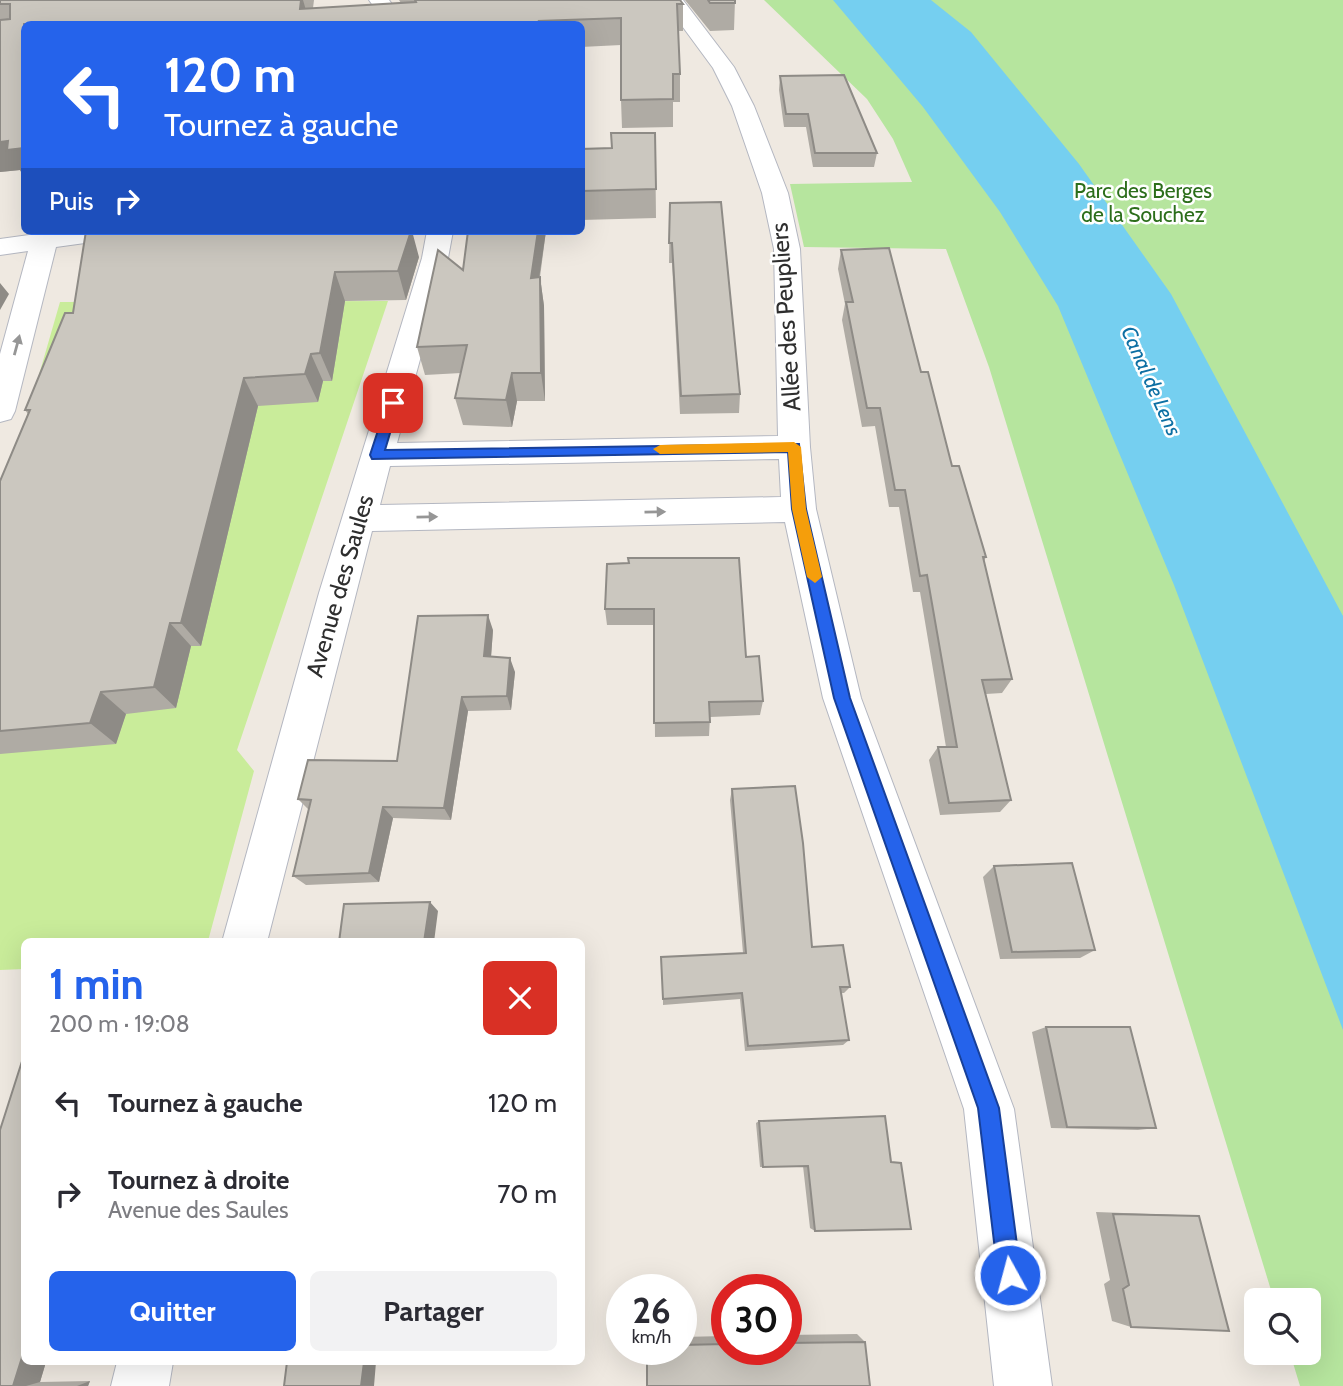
<!DOCTYPE html>
<html lang="fr">
<head>
<meta charset="utf-8">
<style>
	body { margin:0; font-family:Cabin,sans-serif; background:#f2f2f3; color:#2b2b33; height:100vh; display:flex; flex-direction:column; font-size:26px; white-space:nowrap }
	* { box-sizing:border-box; margin:0 }
	p { font-size:23px; color:#7c7c81 }
	.icon { flex:none; width:38px; height:38px; fill:none; stroke:currentColor; stroke-width:2; stroke-linecap:round; stroke-linejoin:round }
	.map { position:relative; flex:1; overflow:hidden }
	.panel { position:absolute; left:21px; top:938px; width:564px; height:427px; display:flex; flex-direction:column; background:#fff; border-radius:10px; box-shadow:0 7px 28px #0002 }
	.panel>* { flex:none }
	.guide { position:absolute; left:21px; top:21px; width:564px; height:214px; border-radius:10px; box-shadow:0 7px 28px #0002; background:#2563eb; color:#fff; overflow:hidden }
	.fabs { position:absolute; left:1244px; top:1288px; display:grid; gap:14px }
	.fabs a { display:grid; place-items:center; width:77px; height:77px; border-radius:10px; background:#fff; box-shadow:0 7px 28px #0002; font-size:35px }
	.speed { position:absolute; left:606px; top:1274px; display:flex; gap:14px; font-size:35px; font-weight:700; text-align:center }
	.speed>* { display:grid; place-content:center; width:91px; height:91px; border-radius:50%; background:#fff; box-shadow:0 7px 28px #0002; line-height:1 }
	.speed small { font-size:18px; font-weight:400 }
	.speed .limit { border:10px solid #d22; background:#fff; color:#111 }
	.pin { position:absolute; display:grid; place-items:center; width:60px; height:60px; color:#fff; margin:-30px; border-radius:14px; box-shadow:0 4px 10px #0006 }
	.me { position:absolute; width:77px; margin:-38px; rotate:353deg; stroke-linejoin:round; filter:drop-shadow(0 0 5px #0008) }
	.turn { display:flex; align-items:center; gap:24px; height:147px; padding:0 28px; font-size:32px }
	.turn .icon { width:91px; height:91px; stroke-width:2.5 }
	.turn b { display:block; font-size:49px; line-height:60px }
	.then { display:flex; align-items:center; height:66px; padding:0 28px; background:#0003; gap:14px; font-size:26px }
	.round { display:grid; place-items:center; flex:none; width:74px; height:74px; border-radius:10px; background:#f2f2f3 }
	.summary { display:flex; align-items:center; justify-content:space-between; height:119px; padding:0 28px }
	h1 { font-size:42px; font-weight:700; line-height:52px; color:#2563eb }
	.button { display:flex; gap:14px; margin-top:auto; padding:14px 28px }
	.button a { flex:1; height:80px; border-radius:10px; background:#2563eb; color:#fff; font-size:28px; font-weight:700; line-height:80px; text-align:center }
	.button a+a { background:#f2f2f3; color:#2b2b33 }
	ul { padding:0; list-style:none }
	li { display:flex; align-items:center; gap:21px; height:91px; padding:0 28px }
	li div { flex:1 }
	li b { display:block; font-size:26px }
	li em { font-style:normal }
	.map>svg:first-child { display:block }
	.green { fill:#b6e59e }
	.pitch { fill:#c9ec9a }
	.water { fill:#75cff0 }
	.lines { fill:none; stroke-linecap:round; stroke-linejoin:round }
	.minor-casing { stroke:#b4b7c1; stroke-width:2 }
	.minor { fill:#fff; fill-rule:evenodd }
	.wall { fill:#afaba4 }
	.shaded-wall { fill:#8e8b86 }
	.building { fill:#cbc7bf; stroke:#8e8b86; stroke-width:2 }
	.oneway { fill:#969696 }
	.route { fill:#2563eb; stroke:#184099; stroke-width:2 }
	.slow { fill:#f59e0b }
	.labels { text-anchor:middle; stroke-width:5; stroke-linejoin:round; paint-order:stroke }
	.far-park-label { font-size:21px; fill:#2c6e1b; stroke:#fff }
	.far-water-label { font-size:21px; font-style:italic; fill:#0d6fa3; stroke:#fff }
	.street-label { font-size:24px; fill:#2e2e2e; stroke:#fff }
</style>
</head>
<body>
<div class="map">
<svg width="1343" height="1386" viewBox="0 0 1343 1386">
	<rect width="100%" height="100%" fill="#efe9e1"/>
	<path class="green" d="M764,0h579v1386h-43l-10,-33h19v-53h-35l-285,-933 -43,-118 -142,-2 -14,-63 122,-2 -19,-43 -26,-40z"/>
	<path class="pitch" d="M388,301l-151,449 17,21 -46,170 -184,1v27l-24,1v-460l60,-208z"/>
	<path class="water" d="M833,0h98l40,32 108,132 92,130 172,322v414l-169,-445 -116,-279 -58,-94 -77,-105z"/>
	<g class="lines">
		<defs>
			<path id="minor" d="M369,0h20l17,24h-20z
				M663,0h20l51,67 20,39 34,87 12,56 10,198 6,62 45,189 153,411 38,277h-58l-30,-277 -141,-411 -38,-176 -413,9 -105,411h-45l97,-349 103,-335 5,-27h26l-5,27 -51,185 381,-7 -4,-187 -12,-56 -30,-87 -19,-38zM779,459l2,38 -401,8 10,-39z
				M58,231h69l-4,6 -9,2 -58,8 -41,164 -4,8 -11,3v-68l28,-103 -28,4v-16z
				M117,1362h56l-4,24h-58z"/>
		</defs>
		<use href="#minor" class="minor-casing"/>
		<use href="#minor" class="minor"/>
	</g>
	<path class="wall" d="M0,0h314l-1,8 88,-5 -2,-3h281l3,4v27h-5l2,43v28h-7v25l-51,1 -1,-28v-55l-40,2v-23h-557v153l-4,-7 -20,2z
		M685,0h50l-1,30 -24,1z
		M780,76l97,77 -3,14h-61l-7,-40h-22l-5,-37z
		M655,133l1,85 -75,2v-71l31,-1z
		M670,203l70,191 -1,19 -59,1 -8,-151h-3z
		M468,231h78l-6,46 4,29 1,95h-28l-5,26 -49,-2 -8,-27 6,-25 -36,2 -8,-28 46,-77z
		M841,250l80,122 31,94 34,91 -2,4 28,118 -10,14 -16,1 25,106 -11,12 -60,3 -11,-55 9,-13h8l-26,-155h-7l-14,-85h-10l-14,-81 -13,1 -20,-107 3,-16 -7,-35z
		M419,257l-13,43 -61,1 -13,80h-9l-5,21 -60,4 -57,240h-10l-15,62 -50,6 -10,30 -116,10v-273l28,-67 -3,-4 48,-97z
		M607,564l139,93 17,44 -3,14 -50,2 -1,19 -54,1 -1,-112h-47l-2,-16z
		M493,630l-2,26 24,16 -4,38 -43,1 -17,109 -58,-2 -14,64 -73,3 -13,-9 16,-66 -11,-11 99,-38z
		M732,789l80,158 38,40 -6,6h-3l8,47 -6,5 -98,6 -5,-52 -77,6v-6l80,-46 -13,-153z
		M994,866l101,84 -15,8 -80,1 -17,-82z
		M1046,1027l110,101 -18,2 -87,-2 -19,-96z
		M759,1121l132,41 -76,69 -5,-3 -7,-62 -43,1 -4,-44z
		M1096,1212l82,3 21,1 -68,111 -19,-6 -8,-37 6,-4z
		M857,1334l8,8 5,44h-223v-37h34v-12l45,-1v13h60v-14z
		M24,1362h22l-6,20 50,-1 -2,5h-88z"/>
	<path class="shaded-wall" d="M301,0h2l7,24 -10,-15z
		M8,141l16,7v29l-4,-7 -20,2v-30z
		M411,231h1l7,26 -13,43 -8,-29z
		M538,231h8l-11,75 -4,-28z
		M335,272l10,29 -13,80 -12,-28z
		M540,277l4,29 1,95 -4,-28z
		M0,283l9,11 -9,16z
		M311,354l12,27 -5,21 -13,-28z
		M512,373l5,28 -5,26 -6,-27z
		M244,378l14,28 -57,240 -20,-23z
		M488,615l5,15 -3,41 -6,-15z
		M170,623l21,23 -15,62 -22,-21z
		M510,658l5,14 -4,38 -4,-14z
		M101,692l25,22 -10,30 -26,-21z
		M462,697l6,14 -17,109 -7,-12z
		M383,807l10,11 -14,64 -10,-9z
		M430,902l8,9 -4,31h-10z
		M24,1351v11h22l-6,20 -14,4h-13z
		M364,1362h12l-2,24h-13z
		M90,1381l-2,5h-11z"/>
	<path class="building" d="M0,0h301l-1,9 116,-7 -1,-2h265l3,4h-6l3,70h-7v25l-52,1v-82l-82,3 1,3h-516v124l-17,2 1,-9 -8,1v-122l10,-1v-15h-10z
		M708,0h27v3h-25z
		M844,75l33,78h-62l-7,-39h-22l-6,-38z
		M611,133h44l1,56 -75,2v-42l31,-1z
		M721,202l19,192 -59,2 -9,-153h-3l1,-40z
		M86,231h325l-13,40 -63,1 -15,81 -9,1 -6,20 -61,4 -63,245h-11l-16,64 -53,5 -11,31 -90,8v-250l30,-71h-5l40,-97h8z
		M468,231h70l-7,47 9,-1 1,96h-29l-6,27 -51,-2 12,-53 -50,2 21,-97 25,20z
		M889,248l32,124h7l24,94h7l27,91h-3l29,122 -30,1 29,120 -62,3 -11,-56h19l-30,-172 -7,1 -15,-86h-10l-15,-82h-13l-21,-106h7l-12,-52z
		M628,558h111l7,99 13,-1 4,45 -54,1 1,20 -56,1v-114h-49l2,-45 22,-1z
		M488,615l-4,41 26,2 -3,38 -45,1 -18,111 -61,-1 -14,66 -76,3 18,-76 -13,-1 10,-39 89,1 21,-145z
		M795,786l8,57 9,104 31,-2 7,42h-10l9,53 -101,6 -6,-53 -79,6 -2,-42 85,-4 -14,-164z
		M1072,863l23,87 -83,2 -18,-86z
		M430,902l-6,40h-85l5,-38z
		M1046,1027h84l26,101 -89,-1z
		M24,1055v296l-11,35h-13v-256z
		M885,1116l6,46 10,1 10,66 -96,2 -7,-65 -45,1 -4,-46z
		M1113,1214l86,2 30,115 -98,-4 -8,-38 6,-4z
		M865,1342l5,44h-223v-37h34v-4l45,-1v5h60v-6z
		M287,1362h77l-3,24h-77z"/>
	<defs><path id="oneway-solid" d="M-6-.8H1V-3.2L6.5 0L1 3.2V.8H-6Z" transform="scale(1.75)"/></defs>
	<g class="oneway">
		<use href="#oneway-solid" transform="translate(17 345) rotate(-75)"/>
		<use href="#oneway-solid" transform="translate(655 512) rotate(-1)"/>
		<use href="#oneway-solid" transform="translate(427 517) rotate(-1)"/>
	</g>
	<path class="route" d="M393,398l6,5 -14,47 414,-6 7,65 44,189 149,410 22,167 -4,8 -7,3 -8,-3 -4,-8 -20,-167 -144,-410 -42,-189 -4,-57 -416,7 -2,-4 17,-52z"/>
	<path class="slow" d="M794,442l7,5 5,62 16,68 -7,6 -8,-6 -15,-68 -4,-57 -128,2 -7,-5 7,-4z"/>
	<g class="labels">
		<g class="far-park-label">
			<text x="1143" y="198">Parc des Berges<tspan x="1143" dy="24">de la Souchez</tspan></text>
		</g>
		<g class="far-water-label">
			<text transform="translate(1151 381) rotate(66)" y="7">Canal de Lens</text>
		</g>
		<g class="street-label">
			<text transform="translate(786 317) rotate(-94)" y="8">Allée des Peupliers</text>
			<text transform="translate(340 586) rotate(-74)" y="8">Avenue des Saules</text>
		</g>
	</g>
</svg>
<div class="fabs">
<a><svg class="icon" aria-label="search" viewBox="0 0 24 24"><circle cx="10" cy="10" r="6"/><path d="M15 15l6 6"/></svg></a>
</div>
<div class="speed"><div>26<small>km/h</small></div><div class="limit">30</div></div>
<div class="pin" style="left:393px;top:403px;background:#d93025"><svg class="icon" aria-label="arrive" viewBox="0 0 24 24"><path d="M6 21V4h12l-3 4 3 4H6"/></svg></div>
<svg class="me" style="left:1010px;top:1275px" viewBox="-20 -20 40 40"><circle r="17" fill="#2563eb" stroke="#fff" stroke-width="3"/><path d="M0-11L8 9 0 5-8 9z" fill="#fff"/></svg>
<div class="guide">
<div class="turn"><svg class="icon" aria-label="left" viewBox="0 0 24 24"><path d="M17 20v-9H6M10 6l-5 5 5 5"/></svg><div><b>120 m</b>Tournez à gauche</div></div>
<div class="then">Puis<svg class="icon" aria-label="right" viewBox="0 0 24 24"><path d="M7 20v-9h11M14 6l5 5-5 5"/></svg></div>
</div>
<section class="panel">
<div class="summary"><div><h1>1 min</h1><p>200 m · 19:08</p></div><a class="round" style="background:#d93025;color:#fff"><svg class="icon" aria-label="close" viewBox="0 0 24 24"><path d="M6 6l12 12M18 6L6 18"/></svg></a></div>
<ul>
<li><svg class="icon" aria-label="left" viewBox="0 0 24 24"><path d="M17 20v-9H6M10 6l-5 5 5 5"/></svg><div><b>Tournez à gauche</b></div><em>120 m</em></li>
<li><svg class="icon" aria-label="right" viewBox="0 0 24 24"><path d="M7 20v-9h11M14 6l5 5-5 5"/></svg><div><b>Tournez à droite</b><p>Avenue des Saules</p></div><em>70 m</em></li>
</ul>
<div class="button"><a>Quitter</a><a>Partager</a></div>
</section>
</div>
</body>
</html>
